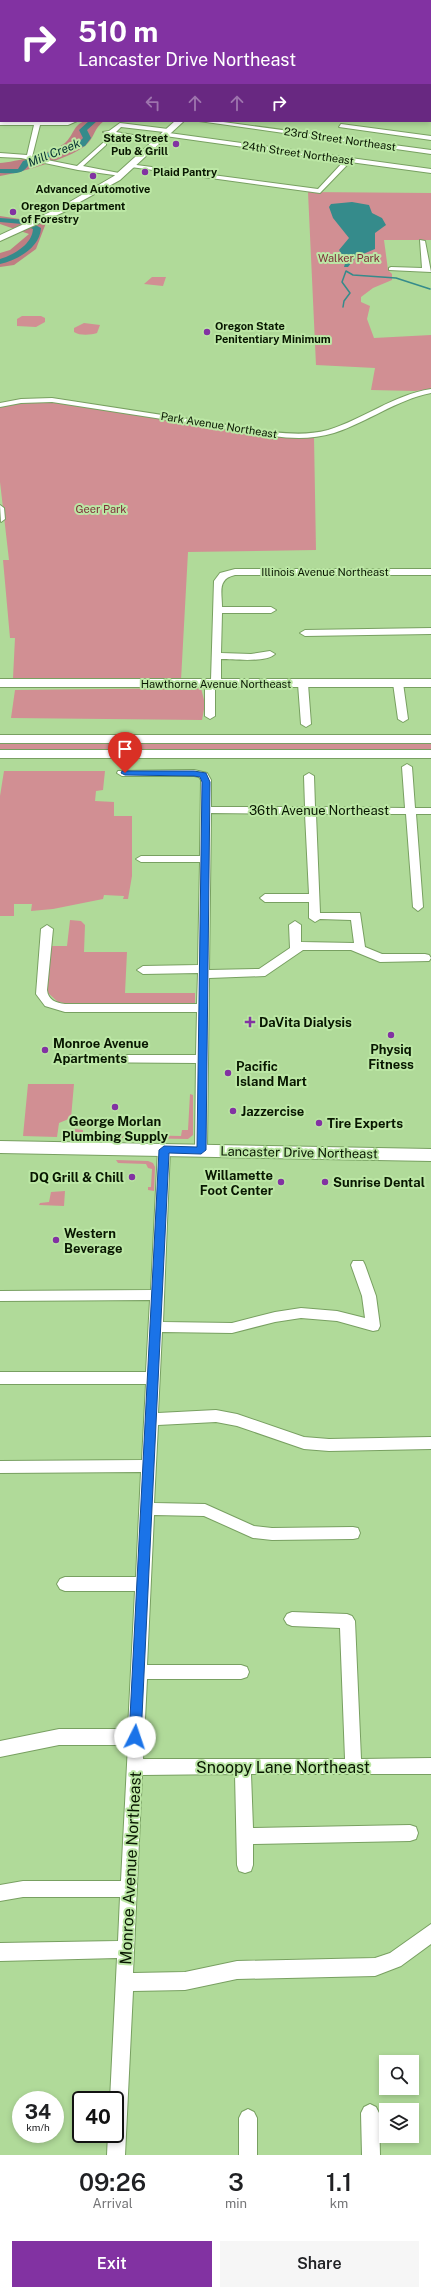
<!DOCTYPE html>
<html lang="en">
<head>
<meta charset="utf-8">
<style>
	body { margin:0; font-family:"Public Sans",sans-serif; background:#f6f6f6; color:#202124; height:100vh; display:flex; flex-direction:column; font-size:15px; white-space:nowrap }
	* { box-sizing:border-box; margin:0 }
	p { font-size:13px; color:#757577 }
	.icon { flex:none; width:22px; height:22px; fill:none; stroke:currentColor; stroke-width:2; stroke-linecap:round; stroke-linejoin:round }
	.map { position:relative; height:2155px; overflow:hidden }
	.panel { display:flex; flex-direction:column; background:#fff; flex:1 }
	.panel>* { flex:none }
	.banner { position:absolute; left:0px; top:0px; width:431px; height:122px; box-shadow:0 2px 6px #0003; background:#8232a2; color:#fff; overflow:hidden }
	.controls { position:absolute; left:379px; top:2055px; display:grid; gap:8px }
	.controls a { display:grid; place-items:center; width:40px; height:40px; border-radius:0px; background:#fff; box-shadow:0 2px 6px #0003; font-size:20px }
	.speed { position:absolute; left:12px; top:2091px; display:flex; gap:8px; font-size:20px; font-weight:700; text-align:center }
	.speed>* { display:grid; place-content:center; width:52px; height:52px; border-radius:50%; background:#fff; box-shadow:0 2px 6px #0003; line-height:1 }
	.speed small { font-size:10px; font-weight:400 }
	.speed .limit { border:2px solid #111; border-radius:6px; background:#fff; color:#111 }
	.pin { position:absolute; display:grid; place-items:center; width:34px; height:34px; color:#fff; margin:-41px -17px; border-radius:50% 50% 50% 0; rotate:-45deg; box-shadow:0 0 4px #0007 }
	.pin .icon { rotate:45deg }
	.me { position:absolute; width:44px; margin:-22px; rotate:4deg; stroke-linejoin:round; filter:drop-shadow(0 0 3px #0008) }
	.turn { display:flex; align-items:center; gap:14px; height:84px; padding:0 12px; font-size:18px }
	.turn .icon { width:52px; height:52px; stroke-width:2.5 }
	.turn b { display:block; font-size:28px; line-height:34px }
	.lanes { display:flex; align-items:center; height:38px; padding:0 12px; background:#0003; justify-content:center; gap:20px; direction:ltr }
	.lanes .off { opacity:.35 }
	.eta { display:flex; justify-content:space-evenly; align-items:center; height:68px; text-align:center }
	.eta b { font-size:24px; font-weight:600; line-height:28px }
	.cta { display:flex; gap:8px; margin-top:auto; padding:8px 12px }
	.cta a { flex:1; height:46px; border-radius:0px; background:#8232a2; color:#fff; font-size:16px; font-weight:600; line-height:46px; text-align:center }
	.cta a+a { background:#f6f6f6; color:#202124 }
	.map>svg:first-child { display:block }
	.green { fill:#d18f93 }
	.forest { fill:#bf7e82 }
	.water { fill:#358b8b }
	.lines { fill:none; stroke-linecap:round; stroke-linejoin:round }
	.stream { stroke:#358b8b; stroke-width:1.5 }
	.canal { stroke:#358b8b; stroke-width:4 }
	.river { fill:#358b8b; fill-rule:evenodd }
	.minor-casing { stroke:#78a061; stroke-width:2 }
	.major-casing { stroke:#78a061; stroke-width:2 }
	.highway-casing { stroke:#78a061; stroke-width:2 }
	.minor { fill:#fff; fill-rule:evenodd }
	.major { fill:#fff; fill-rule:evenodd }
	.highway { fill:#fff; fill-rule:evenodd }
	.route { fill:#1a73e8; stroke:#114b97 }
	.poi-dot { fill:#8232a2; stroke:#bce7a5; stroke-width:1.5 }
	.labels { text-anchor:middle; stroke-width:4; stroke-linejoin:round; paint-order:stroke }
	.far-poi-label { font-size:11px; font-weight:bold; fill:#081701; stroke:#bce7a5; text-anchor:start }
	.far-street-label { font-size:11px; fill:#081701; stroke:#bce7a5 }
	.far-park-label { font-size:11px; fill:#7e2e39; stroke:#bce7a5 }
	.far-water-label { font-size:12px; font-style:italic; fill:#053030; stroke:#bce7a5 }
	.street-label { font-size:13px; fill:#081701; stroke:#bce7a5 }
	.poi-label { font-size:13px; font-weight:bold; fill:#081701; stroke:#bce7a5; text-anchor:start }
	.near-street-label { font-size:16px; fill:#081701; stroke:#bce7a5 }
</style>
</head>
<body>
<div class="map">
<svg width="431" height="2155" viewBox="0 0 431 2155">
	<rect width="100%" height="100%" fill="#b0da99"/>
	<path class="green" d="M308,192l123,1v47h-47l4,30 4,4v6l-19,8 -12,9v5l9,4 -3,13 7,19 57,-3v54l-16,2 -44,-1 4,-22 -59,-3z
		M152,277h14l-3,9 -19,-2z
		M22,316h19l4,2v4l-9,5 -19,-1v-7z
		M84,323l16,2 -3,8c-6,2 -17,3 -23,-1v-4z
		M49,402l223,34 42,1 2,113 -128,2 -7,128 -168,-2 2,-40h-5l-7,-78h6l-9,-78v-75l19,-4z
		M201,688l4,16 -3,16 -191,-2 4,-28z
		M0,744h431v5h-431z
		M4,771h101l-2,19 -7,1 -1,10 19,1v14h18v60l-4,23h-5l1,-3 -20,-1 -1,4 -50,10 -22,2 1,-7h-18v12h-14v-120z
		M70,920l11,1 4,4 -1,27h43l-2,41h70v11h-127l-10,-2 -11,-10 4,-46h16z
		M28,1084h46l-3,34 -12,5 -2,14 -34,-1z
		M190,1094l3,1v40l-5,4 -115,-2 2,-8 8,1v4l98,2 1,-6h6z
		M116,1160l32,1 5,2 2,4 -1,24 -6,-1v-3h3l1,-18 -4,-1 -2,-4 -28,-1z
		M65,1191l-1,15 -25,-1 1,-2 9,-1 2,-10z"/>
	<path class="forest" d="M85,121h19c-10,7 -9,15 -16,22 -12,14 -68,30 -88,33v-13c15,-1 53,-10 65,-20 9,-8 8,-18 20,-22z
		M0,216l46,7 -10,26 -22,16 -14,2v-14l10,-3 19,-16 -29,-10z"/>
	<path class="water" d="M352,202l17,3 3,8 10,5 4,7 -11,8v16l-19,8 -8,10h-4l3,-10 -5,-2 -3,-5 10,-12 -16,-20 -4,-11 2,-3z"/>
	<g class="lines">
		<path class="stream" d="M343,307l1,-6 6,-8 -8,-11 4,-11 7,4 43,3 34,11"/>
		<path class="canal" d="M249,1l2,-1"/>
		<path class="river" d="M430,42h1v4h-1z
			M89,121h8l-10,9 4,8 -6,8 -56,18c-6,12 -18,9 -29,9v-4h18l5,-8 56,-19 4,-4 -4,-8z
			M0,218l26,2 15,8c-1,20 -24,32 -41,36v-5c13,-4 32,-14 33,-30l-11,-5 -22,-2z"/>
		<defs>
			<path id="minor" d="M0,0h11l1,1 -11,1z
				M36,0h6l-7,1z
				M105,0h6l-7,1z
				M132,0h13l1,1h-13z
				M172,0h7l-8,1z
				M240,0h6l-7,1z
				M380,0h6l-7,1z
				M0,14h1v4h-1z
				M431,25v4l-1,1v-4z
				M1,27v4l-1,1v-4z
				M430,36h1v4h-1z
				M430,53h1v4h-1z
				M0,58h1v4h-1z
				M0,76h1v4h-1z
				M430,76h1v4h-1z
				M0,88h1v4h-1z
				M430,97h1v4h-1z
				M0,98h1l-1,8z
				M430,117h1v4h-1z
				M0,121h77l-9,4h-28l-8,32 45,9 27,-24 2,1v2l-23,21 41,8 -3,2 -43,-6 -57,-12 -21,-1v-4l27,2 7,-30h-34z
				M199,121h17l215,29v4z
				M120,123l48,6 3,2 -2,2 262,36v4l-81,-11 -30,31 -189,-26 -2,-1v-2l189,25 26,-28 -179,-25 -3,-2 2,-2 -43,-5 -5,5 45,8 -3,2 -48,-7 -7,-3 6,-1z
				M341,124l90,12v4l-92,-13z
				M420,240l5,1 6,31 -42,-2v-2l2,-1 31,1z
				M431,389v4c-35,7 -63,29 -97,40 -20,6 -40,6 -61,3l-221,-34 -31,1 -21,4v-4l21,-4 31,-1 221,34c18,2 37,3 55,-2 36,-11 65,-35 103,-41z
				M0,505l4,3 1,11 -4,3z
				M235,569h196v6h-196c-18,4 -13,17 -13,32h49l5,3 -5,3h-49l-1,40 30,1 19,-3 5,3c-9,9 -42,5 -54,5v21l-6,8v28l-5,3 -5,-3v-28l6,-8 3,-99 6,-8z
				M431,628v6l-126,2 -5,-3 5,-3z
				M398,680l5,3 5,36 -5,3 -5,-3 -5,-36z
				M303,681l5,3 3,40 -5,3 -5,-3 -3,-40z
				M407,764l5,3 3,41h16v6h-15l7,93 -5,4 -5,-4 -7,-93h-90l4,99h40l5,34 17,7h43l4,1 2,3 -2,3 -49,1 -29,-12h-48l-38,26 -56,2 -2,172 -2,3h-8l-2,-3 1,-87 -133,-1 -2,-3 2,-3 4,-1h129l1,-43h-132l-20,-6 -9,-12 5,-65 6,-4 6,4 -6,61c1,10 9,13 18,14h132l1,-31 -55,1 -6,-4 6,-4 55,-1 2,-103h-59l-5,-3 5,-3h59l1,-76 -2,-3 -5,-1h-72l-5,-3 1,-2 76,-1 13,3 4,7v27h94l-1,-31 5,-3 5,3 1,31 90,1 -3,-41zM211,813l94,1 4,80h-44l-5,4 5,4h44v16l6,4 5,-3 31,1 3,23 -53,-1v-17l-6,-4 -6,4 1,23 -31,21 -50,1z
				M164,1144l4,2 2,3 -7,173 69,1 43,-11 26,-4 36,3 28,7 -3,-22 -11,-31 2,-4h10l2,4 11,31 4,30 -2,4 -5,1 -36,-10 -36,-3 -26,4 -43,11 -70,-1 -4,81 58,-3 21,4 67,23 25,2 102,-2v12l-102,2 -25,-2 -67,-23 -21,-4 -58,3 -4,78 51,1 49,22 18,2 81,-1 5,1 2,5 -2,5 -5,1 -81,1 -19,-2 -49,-22 -50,-1 -7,150h94l6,2 2,5 -2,5 -6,2h-94l-4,80h202l-5,-131 -48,-2 -5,-2 -3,-5 3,-5 5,-2 55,2 5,2 3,5 6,138 70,-1v16h-180l2,54 157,-3 6,2 2,6 -2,6 -6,2 -157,3v21l-2,6 -6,2 -6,-2 -2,-6 -2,-91 -93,1 -9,198 52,-1 52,-11 138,-3 15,-5 41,-29v20l-30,22 -26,10 -138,3 -52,11 -52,1 -8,164h-18l1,-21h7v-34h-5l7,-142 -117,3v-18l118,-2 2,-44h-97l-23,4v-16l23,-4h98l7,-136h-69l-59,12v-16l59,-12h69l7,-138h-70l-5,-2 -3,-5 3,-5 5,-2h71l5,-105 -141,1v-12l142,-1 4,-76h-146v-12h146l4,-72 -150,1v-10l151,-1 7,-141 2,-3z
				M370,2104l6,3 3,6 1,42h-18l-1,-42 3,-6z
				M248,2109l6,3 3,6v37h-18v-37l3,-6z"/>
			<path id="major" d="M277,0h15v1h-15z
				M430,15h1v4h-1z
				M175,121h9l-64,59 -42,23 -1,3 -77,35v-6l61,-28 53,-31z
				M0,679h431v8h-431z
				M0,1141l431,8v12l-431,-8z"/>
			<path id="highway" d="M0,735h431v8h-431z
				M0,750h431v8h-431z"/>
		</defs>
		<use href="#minor" class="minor-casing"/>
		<use href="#major" class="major-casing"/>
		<use href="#highway" class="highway-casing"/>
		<use href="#minor" class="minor"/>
		<use href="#major" class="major"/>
		<use href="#highway" class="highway"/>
	</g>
	<path class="route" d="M122,771h72l12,2 4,9 -4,368 -5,4 -32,-1 -28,584 -2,4 -4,2 -4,-2 -2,-4 30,-587 5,-4 33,1 5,-365 -2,-5 -6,-1 -69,-1 -4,-2z"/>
	<g class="poi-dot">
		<circle cx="176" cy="144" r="4"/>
		<circle cx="145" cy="172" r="4"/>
		<circle cx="93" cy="176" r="4"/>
		<circle cx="13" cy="212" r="4"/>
		<circle cx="207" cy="332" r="4"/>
		<path d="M248 1016h4v4h4v4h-4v4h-4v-4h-4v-4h4z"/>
		<circle cx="391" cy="1035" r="4"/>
		<circle cx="45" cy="1050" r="4"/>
		<circle cx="228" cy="1073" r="4"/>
		<circle cx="115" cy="1107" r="4"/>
		<circle cx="233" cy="1111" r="4"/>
		<circle cx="319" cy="1123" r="4"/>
		<circle cx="132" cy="1177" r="4"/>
		<circle cx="281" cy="1182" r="4"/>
		<circle cx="325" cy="1182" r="4"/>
		<circle cx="56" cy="1240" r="4"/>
	</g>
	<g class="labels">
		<g class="far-poi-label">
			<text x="168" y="142" text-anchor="end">State Street<tspan x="168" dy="13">Pub &amp; Grill</tspan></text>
			<text x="153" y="176">Plaid Pantry</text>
			<text x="93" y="193" text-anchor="middle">Advanced Automotive</text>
			<text x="21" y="210">Oregon Department<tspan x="21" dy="13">of Forestry</tspan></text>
			<text x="215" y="330">Oregon State<tspan x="215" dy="13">Penitentiary Minimum</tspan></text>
		</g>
		<g class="far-street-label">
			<text transform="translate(340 139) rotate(8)" y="4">23rd Street Northeast</text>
			<text transform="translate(298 153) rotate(8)" y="4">24th Street Northeast</text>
			<text transform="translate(219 425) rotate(9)" y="4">Park Avenue Northeast</text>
			<text x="325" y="576">Illinois Avenue Northeast</text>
			<text x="216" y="688">Hawthorne Avenue Northeast</text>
		</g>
		<g class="far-park-label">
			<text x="349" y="262">Walker Park</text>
			<text x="101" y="513">Geer Park</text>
		</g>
		<g class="far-water-label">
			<text transform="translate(54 153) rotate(-22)" y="4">Mill Creek</text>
		</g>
		<g class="street-label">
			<text x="319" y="815">36th Avenue Northeast</text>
			<text transform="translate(299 1152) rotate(1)" y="5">Lancaster Drive Northeast</text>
		</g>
		<g class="poi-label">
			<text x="259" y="1027">DaVita Dialysis</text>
			<text x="53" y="1048">Monroe Avenue<tspan x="53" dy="15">Apartments</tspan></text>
			<text x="391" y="1054" text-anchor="middle">Physiq<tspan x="391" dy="15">Fitness</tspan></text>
			<text x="236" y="1071">Pacific<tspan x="236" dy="15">Island Mart</tspan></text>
			<text x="241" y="1116">Jazzercise</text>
			<text x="115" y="1126" text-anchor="middle">George Morlan<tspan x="115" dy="15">Plumbing Supply</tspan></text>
			<text x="327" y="1128">Tire Experts</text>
			<text x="273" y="1180" text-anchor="end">Willamette<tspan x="273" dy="15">Foot Center</tspan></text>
			<text x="124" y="1182" text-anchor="end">DQ Grill &amp; Chill</text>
			<text x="333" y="1187">Sunrise Dental</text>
			<text x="64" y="1238">Western<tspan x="64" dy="15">Beverage</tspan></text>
		</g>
		<g class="near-street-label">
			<text x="283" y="1773">Snoopy Lane Northeast</text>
			<text transform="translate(130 1868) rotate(-87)" y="6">Monroe Avenue Northeast</text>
		</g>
	</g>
</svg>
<div class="controls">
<a><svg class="icon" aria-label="search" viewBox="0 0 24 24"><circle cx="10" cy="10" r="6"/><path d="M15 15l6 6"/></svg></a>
<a><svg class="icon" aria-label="layers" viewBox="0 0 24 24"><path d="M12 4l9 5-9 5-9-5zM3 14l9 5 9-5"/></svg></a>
</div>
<div class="speed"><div>34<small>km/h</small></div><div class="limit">40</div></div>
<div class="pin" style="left:125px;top:773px;background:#d93025"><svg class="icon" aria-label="arrive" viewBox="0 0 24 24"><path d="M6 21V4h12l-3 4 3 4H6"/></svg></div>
<svg class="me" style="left:135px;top:1737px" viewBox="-20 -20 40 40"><circle r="19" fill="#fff"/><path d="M0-13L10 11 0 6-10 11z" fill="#1a73e8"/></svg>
<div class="banner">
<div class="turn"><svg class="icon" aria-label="right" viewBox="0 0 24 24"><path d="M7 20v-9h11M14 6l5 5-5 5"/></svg><div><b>510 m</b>Lancaster Drive Northeast</div></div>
<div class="lanes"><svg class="icon off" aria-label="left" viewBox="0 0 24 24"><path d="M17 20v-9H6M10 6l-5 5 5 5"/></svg><svg class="icon off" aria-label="ahead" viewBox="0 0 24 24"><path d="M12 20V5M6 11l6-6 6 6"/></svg><svg class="icon off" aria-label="ahead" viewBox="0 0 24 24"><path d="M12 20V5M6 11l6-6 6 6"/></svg><svg class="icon" aria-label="right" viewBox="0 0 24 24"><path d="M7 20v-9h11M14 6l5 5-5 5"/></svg></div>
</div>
</div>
<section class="panel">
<div class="eta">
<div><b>09:26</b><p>Arrival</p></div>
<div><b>3</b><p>min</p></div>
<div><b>1.1</b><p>km</p></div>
</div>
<div class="cta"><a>Exit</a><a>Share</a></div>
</section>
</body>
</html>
